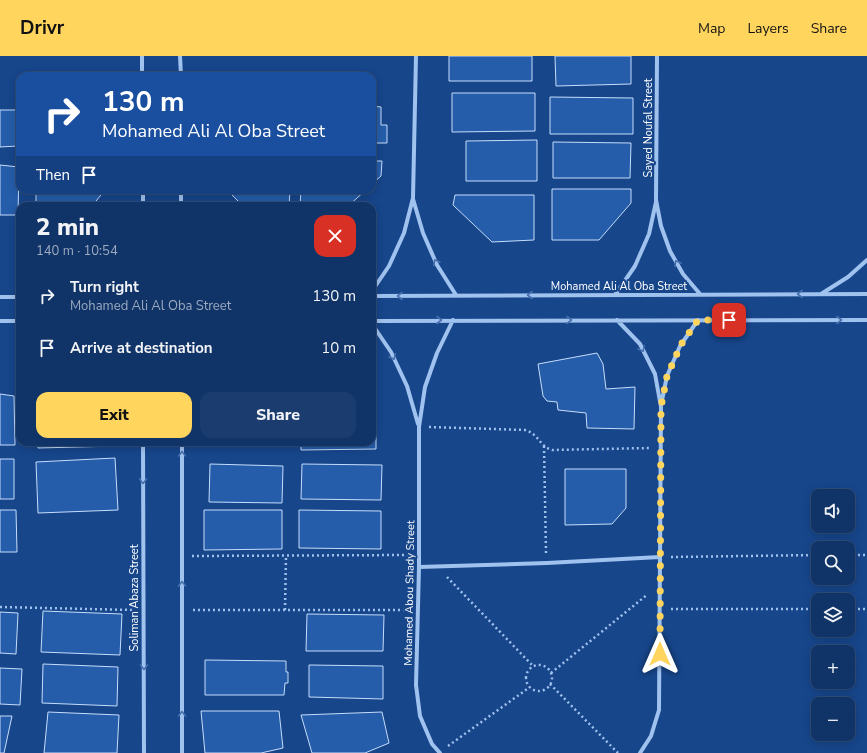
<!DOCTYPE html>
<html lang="en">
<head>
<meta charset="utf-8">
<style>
	body { margin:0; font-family:"Nunito Sans",sans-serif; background:#1a3c6e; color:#f1f3f6; height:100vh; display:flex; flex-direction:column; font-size:15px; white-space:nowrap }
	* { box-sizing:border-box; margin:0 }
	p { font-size:13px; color:#9caac0 }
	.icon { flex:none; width:22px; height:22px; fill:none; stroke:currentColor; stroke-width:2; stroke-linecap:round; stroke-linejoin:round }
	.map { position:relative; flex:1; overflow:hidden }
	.side { position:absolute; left:16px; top:146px; width:360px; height:244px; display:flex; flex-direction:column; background:#113468; border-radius:12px; box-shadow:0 2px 10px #0003,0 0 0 1px #304f7c }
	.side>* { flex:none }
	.hud { position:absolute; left:16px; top:16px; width:360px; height:122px; border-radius:12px; box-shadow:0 2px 10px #0003,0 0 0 1px #304f7c; background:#1a4fa0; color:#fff; overflow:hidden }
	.controls { position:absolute; left:811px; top:433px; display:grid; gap:8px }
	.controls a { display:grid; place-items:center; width:44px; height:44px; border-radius:8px; background:#113468; box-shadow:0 2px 10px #0003,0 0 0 1px #304f7c; font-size:20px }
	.pin { position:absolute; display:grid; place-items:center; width:34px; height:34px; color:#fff; margin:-17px; border-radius:8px; box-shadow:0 2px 6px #0006 }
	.me { position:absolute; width:44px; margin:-22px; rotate:0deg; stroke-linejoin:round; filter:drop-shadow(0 0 3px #0008) }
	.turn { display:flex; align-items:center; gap:14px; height:84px; padding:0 20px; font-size:18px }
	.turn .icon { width:52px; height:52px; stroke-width:2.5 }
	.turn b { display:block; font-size:28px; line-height:34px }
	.then { display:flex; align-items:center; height:38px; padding:0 20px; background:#0003; gap:8px; font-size:15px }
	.round { display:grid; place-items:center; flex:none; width:42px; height:42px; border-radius:12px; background:#1a3c6e }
	.overview { display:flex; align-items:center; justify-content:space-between; height:68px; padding:0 20px }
	h1 { font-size:24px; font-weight:800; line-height:30px }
	.action { display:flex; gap:8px; margin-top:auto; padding:8px 20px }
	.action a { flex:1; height:46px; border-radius:12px; background:#ffd55e; color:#111; font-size:16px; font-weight:800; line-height:46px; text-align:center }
	.action a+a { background:#1a3c6e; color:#f1f3f6 }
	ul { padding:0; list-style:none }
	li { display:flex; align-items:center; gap:12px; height:52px; padding:0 20px }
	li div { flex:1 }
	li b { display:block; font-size:15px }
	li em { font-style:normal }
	header { display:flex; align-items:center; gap:24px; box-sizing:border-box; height:56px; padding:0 20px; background:#ffd55e; color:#111 }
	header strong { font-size:19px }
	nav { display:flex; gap:22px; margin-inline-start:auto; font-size:14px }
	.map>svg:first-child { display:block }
	.building { fill:#255daa; stroke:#c6ddfb }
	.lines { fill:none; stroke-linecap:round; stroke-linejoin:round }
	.path { stroke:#a0c2ef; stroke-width:2.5; stroke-dasharray:2 3; stroke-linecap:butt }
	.minor { stroke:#a0c2ef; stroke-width:4 }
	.oneway { stroke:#4771ae }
	.route { stroke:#ffd55e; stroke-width:7; stroke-dasharray:0 12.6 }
	.labels { text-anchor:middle; stroke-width:4; stroke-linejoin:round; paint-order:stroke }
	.street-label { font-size:11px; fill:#fff; stroke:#17468b }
</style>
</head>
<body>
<header>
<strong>Drivr</strong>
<nav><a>Map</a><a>Layers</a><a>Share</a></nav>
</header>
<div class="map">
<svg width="867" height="697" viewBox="0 0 867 697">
	<rect width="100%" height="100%" fill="#17468b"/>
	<path class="building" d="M449,0h83v25h-83z
		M555,0h76v28l-75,2z
		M452,37h83v38l-83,1z
		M550,41l83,1v36h-83z
		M372,50l9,1v18h6v18h-15z
		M0,54h17l1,36 -18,1z
		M537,84v41h-71v-40z
		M553,86l78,1 -1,35h-77z
		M372,105h10l-1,15 -9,8z
		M0,109l19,2 -1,48h-18z
		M552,133h79v14l-32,37h-47z
		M36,134h69l-13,16h-56z
		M227,134h63l-1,16h-46z
		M301,134h65l-18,16h-48z
		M455,139h79v45l-42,2 -39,-37z
		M597,297l6,11 3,25 29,-2 -1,42 -47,-1 -1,-15 -28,-3 -1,-8 -10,-1 -4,-5 -5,-32z
		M0,338l14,2 1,49h-15z
		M372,369l4,3v21l-75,1v-8h71z
		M38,386h79v4l-79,2z
		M210,386h70v2z
		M115,402l3,52 -80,3 -2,-51z
		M0,403h14v40h-14z
		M210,408l73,2 -1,37 -73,-1z
		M302,408l80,1 -1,35 -80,-1z
		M565,413h61v39l-14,16 -47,1z
		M0,454h16l1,42h-17z
		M204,454h78v39l-78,1z
		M299,454l82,1v38l-82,-1z
		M43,555l79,3 -2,41 -79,-3z
		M0,556l18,1 -2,41 -16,-1z
		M307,558l77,1 -1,36h-77z
		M205,604l81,1v11h2v11h-3l-1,12h-79z
		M43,608l75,3 -1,39 -75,-3z
		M309,609l74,1v33l-74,-2z
		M0,612l22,1 -2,36 -20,-1z
		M201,655h78l4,37 -22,5h-56z
		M48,656l71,3 -2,38h-73z
		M382,656l7,31 -24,10h-53l-11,-38z
		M0,660h12l-8,37h-4z"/>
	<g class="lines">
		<path class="path" d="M429,371l96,3c14,4 14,16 27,20l98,-2
			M544,390l2,107
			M848,499h19
			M192,500l217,-1
			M671,501l147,-2
			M447,521l86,89
			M0,551l133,3
			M671,553h147
			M848,553h19
			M193,554h215
			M285,554l1,-55
			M526 622a13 13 0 1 1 26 0a13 13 0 1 1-26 0Z
			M551,617l97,-79
			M550,628l68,69
			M448,690l82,-59"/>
		<path class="minor" d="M142,0v20
			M180,0l1,20
			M657,0l-1,144 5,26 9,25 13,23 17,20
			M143,134v16
			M181,134v16
			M413,143l10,34 14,32 19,30
			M372,235l17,-25 15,-33 9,-35 3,-142
			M821,238l27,-17 19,-17
			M615,239l20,-29 14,-32 7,-32
			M372,240l495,-2
			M0,241h20
			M617,264l23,24 15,30 6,33 -2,303 -8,26 -11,17
			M0,265h20
			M372,265l495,-1
			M372,268l19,28 16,34 11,38
			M661,349l6,-29 13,-30 18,-26
			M143,386l1,311
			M182,386v311
			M419,511l128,-4 113,-6
			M440,697l-8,-9 -12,-28 -4,-31 3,-118v-140l6,-40 12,-34 16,-33"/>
	</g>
	<defs><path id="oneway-chevron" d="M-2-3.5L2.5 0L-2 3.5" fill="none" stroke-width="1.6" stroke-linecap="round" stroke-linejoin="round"/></defs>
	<g class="oneway">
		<use href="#oneway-chevron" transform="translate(436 206) rotate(-116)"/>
		<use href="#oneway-chevron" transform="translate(677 207) rotate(-119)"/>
		<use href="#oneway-chevron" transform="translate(800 238) rotate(180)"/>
		<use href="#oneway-chevron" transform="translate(530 239) rotate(180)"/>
		<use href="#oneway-chevron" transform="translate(400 240) rotate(180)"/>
		<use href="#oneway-chevron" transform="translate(439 264)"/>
		<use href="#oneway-chevron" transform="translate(569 264)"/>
		<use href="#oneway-chevron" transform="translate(839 264)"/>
		<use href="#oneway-chevron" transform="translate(642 293) rotate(61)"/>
		<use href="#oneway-chevron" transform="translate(393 301) rotate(64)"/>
		<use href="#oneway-chevron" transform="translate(182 398) rotate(-90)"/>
		<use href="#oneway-chevron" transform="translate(143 425) rotate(90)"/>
		<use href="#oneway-chevron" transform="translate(182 528) rotate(-90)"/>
		<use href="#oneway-chevron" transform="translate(144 611) rotate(90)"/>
		<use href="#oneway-chevron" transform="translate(182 658) rotate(-90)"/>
	</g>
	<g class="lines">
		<path class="route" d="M660,598l1,-247 6,-31 9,-20 4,-10 18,-26h31"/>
	</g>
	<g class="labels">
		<g class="street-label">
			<text transform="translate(648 72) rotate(-90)" y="4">Sayed Noufal Street</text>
			<text x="619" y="234">Mohamed Ali Al Oba Street</text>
			<text transform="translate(409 537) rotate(-89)" y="4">Mohamed Abou Shady Street</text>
			<text transform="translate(134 542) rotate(-90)" y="4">Soliman Abaza Street</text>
		</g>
	</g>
</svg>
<div class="controls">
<a><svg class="icon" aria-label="sound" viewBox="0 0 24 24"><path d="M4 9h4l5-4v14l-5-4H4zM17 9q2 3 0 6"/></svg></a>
<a><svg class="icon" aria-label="search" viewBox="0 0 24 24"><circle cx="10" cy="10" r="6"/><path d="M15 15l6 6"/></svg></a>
<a><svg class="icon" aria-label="layers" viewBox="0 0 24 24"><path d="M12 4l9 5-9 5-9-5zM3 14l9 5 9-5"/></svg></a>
<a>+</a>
<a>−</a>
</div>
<div class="pin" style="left:729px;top:264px;background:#d93025"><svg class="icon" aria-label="arrive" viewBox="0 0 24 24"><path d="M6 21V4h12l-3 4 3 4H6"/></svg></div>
<svg class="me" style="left:660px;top:598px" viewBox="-20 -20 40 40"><path d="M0-17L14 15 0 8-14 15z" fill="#ffd55e" stroke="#fff" stroke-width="4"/></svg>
<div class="hud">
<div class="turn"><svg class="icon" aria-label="right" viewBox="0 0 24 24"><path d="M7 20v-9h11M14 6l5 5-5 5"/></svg><div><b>130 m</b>Mohamed Ali Al Oba Street</div></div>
<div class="then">Then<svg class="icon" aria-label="arrive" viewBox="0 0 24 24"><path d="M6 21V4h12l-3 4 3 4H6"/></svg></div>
</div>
<section class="side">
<div class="overview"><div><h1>2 min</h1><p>140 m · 10:54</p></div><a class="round" style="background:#d93025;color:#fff"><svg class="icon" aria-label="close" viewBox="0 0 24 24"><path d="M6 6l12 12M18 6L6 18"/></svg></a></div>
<ul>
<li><svg class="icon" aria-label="right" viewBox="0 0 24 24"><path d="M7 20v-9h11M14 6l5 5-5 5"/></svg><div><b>Turn right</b><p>Mohamed Ali Al Oba Street</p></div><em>130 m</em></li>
<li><svg class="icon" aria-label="arrive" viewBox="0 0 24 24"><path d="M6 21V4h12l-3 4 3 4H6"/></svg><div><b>Arrive at destination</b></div><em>10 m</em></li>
</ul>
<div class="action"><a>Exit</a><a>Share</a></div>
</section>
</div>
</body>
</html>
